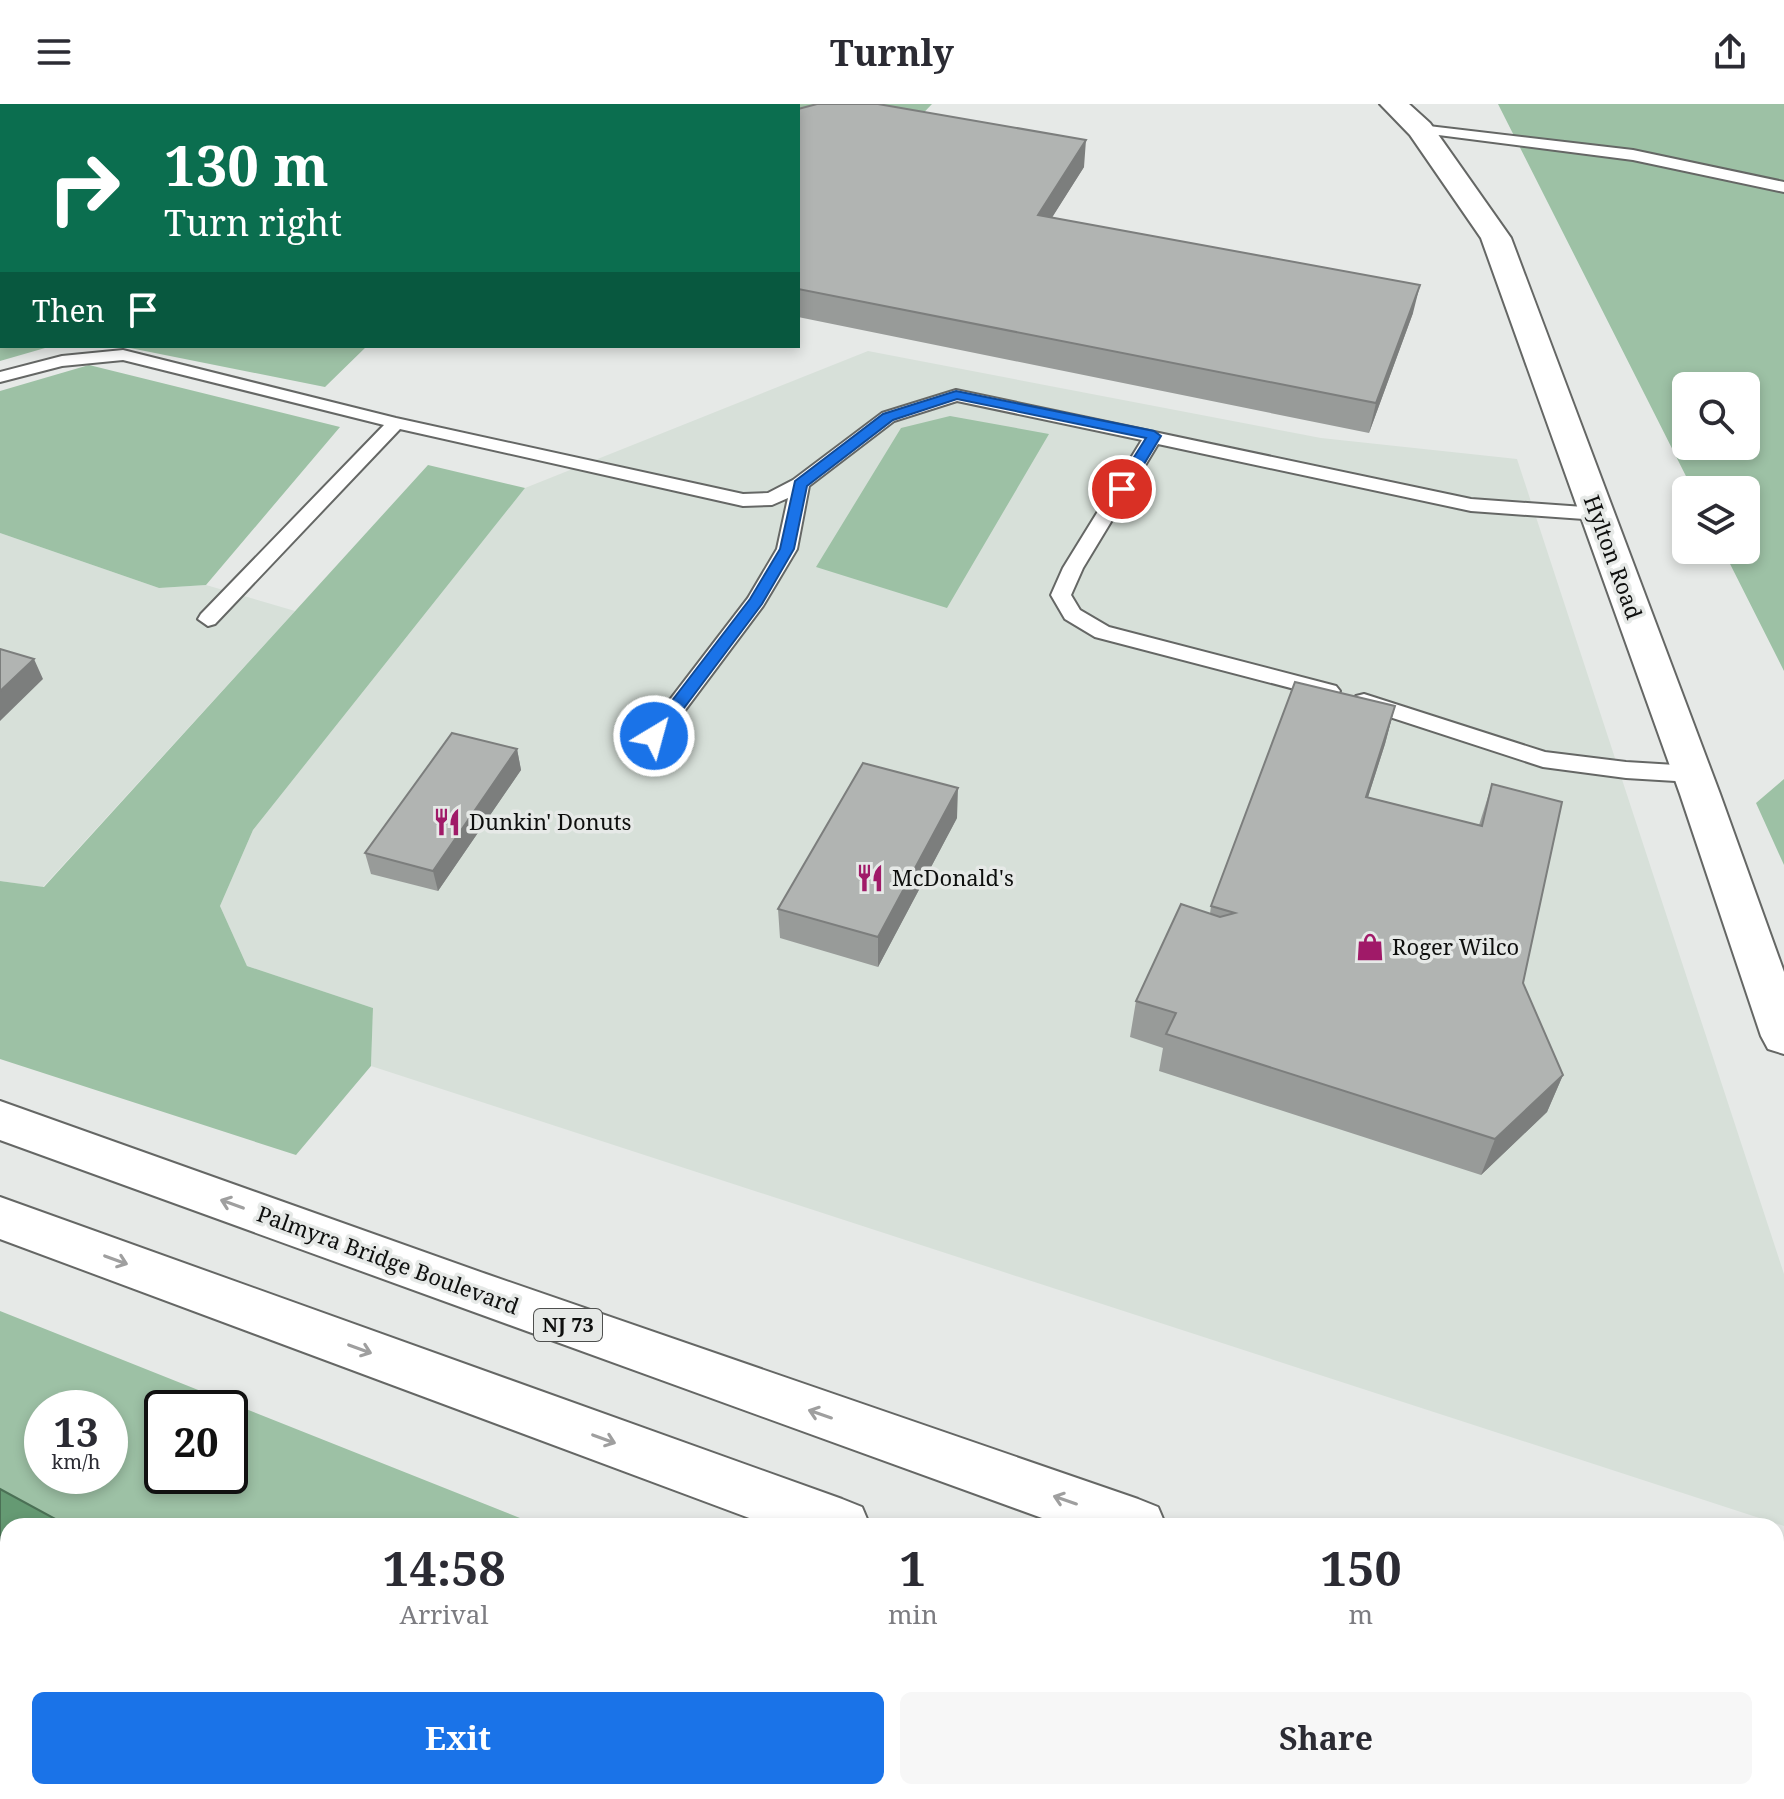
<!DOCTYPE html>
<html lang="en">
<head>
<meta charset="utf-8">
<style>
	body { margin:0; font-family:"Noto Serif",serif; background:#f7f7f7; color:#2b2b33; height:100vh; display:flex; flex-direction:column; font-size:30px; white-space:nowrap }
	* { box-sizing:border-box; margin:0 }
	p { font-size:26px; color:#7c7c81 }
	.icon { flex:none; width:44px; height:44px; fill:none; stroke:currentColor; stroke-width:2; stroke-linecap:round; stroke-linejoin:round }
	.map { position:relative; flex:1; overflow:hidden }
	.side { position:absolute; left:0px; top:1414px; width:1784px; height:282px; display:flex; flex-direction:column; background:#fff; border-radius:24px 24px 0 0; box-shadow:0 4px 12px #0003 }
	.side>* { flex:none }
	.banner { position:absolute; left:0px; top:0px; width:800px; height:244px; box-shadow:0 4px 12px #0003; background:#0b6e4f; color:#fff; overflow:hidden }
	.tools { position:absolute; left:1672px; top:268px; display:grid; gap:16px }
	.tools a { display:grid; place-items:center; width:88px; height:88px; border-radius:12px; background:#fff; box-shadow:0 4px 12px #0003; font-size:40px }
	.speed { position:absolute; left:24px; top:1286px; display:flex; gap:16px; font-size:40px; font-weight:700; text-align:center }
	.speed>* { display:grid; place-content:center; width:104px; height:104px; border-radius:50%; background:#fff; box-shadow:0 4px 12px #0003; line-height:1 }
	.speed small { font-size:20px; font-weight:400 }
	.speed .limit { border:4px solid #111; border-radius:12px; background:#fff; color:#111 }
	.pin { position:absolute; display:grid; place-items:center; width:68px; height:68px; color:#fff; margin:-34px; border:4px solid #fff; border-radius:50%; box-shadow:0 2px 8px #0007 }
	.me { position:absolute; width:88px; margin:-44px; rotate:37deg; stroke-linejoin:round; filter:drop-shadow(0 0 6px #0008) }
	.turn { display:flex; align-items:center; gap:28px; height:168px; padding:0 32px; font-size:36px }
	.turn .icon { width:104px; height:104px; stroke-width:2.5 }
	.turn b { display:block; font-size:56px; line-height:68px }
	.then { display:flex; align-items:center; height:76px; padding:0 32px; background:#0003; gap:16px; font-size:30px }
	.eta { display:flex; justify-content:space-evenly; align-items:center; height:136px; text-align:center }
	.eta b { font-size:48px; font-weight:700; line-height:56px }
	.action { display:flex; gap:16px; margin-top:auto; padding:16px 32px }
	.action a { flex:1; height:92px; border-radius:12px; background:#1a73e8; color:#fff; font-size:32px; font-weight:700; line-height:92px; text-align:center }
	.action a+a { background:#f7f7f7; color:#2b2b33 }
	header { display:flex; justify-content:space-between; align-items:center; height:104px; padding:0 32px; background:#fff; font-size:36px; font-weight:700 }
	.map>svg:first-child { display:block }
	.built { fill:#d7e0d9 }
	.green { fill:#9dc1a5; fill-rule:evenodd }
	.water { fill:#659a73; stroke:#4b7055; stroke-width:2 }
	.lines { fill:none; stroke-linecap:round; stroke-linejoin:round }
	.lane-casing { stroke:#656765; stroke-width:4 }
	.secondary-casing { stroke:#656765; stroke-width:4 }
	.highway-casing { stroke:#656765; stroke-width:4 }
	.lane { fill:#fff; fill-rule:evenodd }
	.secondary { fill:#fff; fill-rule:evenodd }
	.highway { fill:#fff; fill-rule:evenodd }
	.wall { fill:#989b99 }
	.shaded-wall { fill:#7c7e7d }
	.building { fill:#b1b4b2; stroke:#7c7e7d; stroke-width:2 }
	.oneway { stroke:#9f9f9f }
	.route { fill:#1a73e8; stroke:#114b97; stroke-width:2 }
	.labels { text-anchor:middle; stroke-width:7; stroke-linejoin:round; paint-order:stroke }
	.shield { fill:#e6e9e7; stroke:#4f504f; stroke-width:2 }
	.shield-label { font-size:20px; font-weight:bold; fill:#0e0f0e }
	.street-label { font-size:22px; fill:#0e0f0e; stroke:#e6e9e7 }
	.poi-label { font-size:22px; fill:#0e0f0e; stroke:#e6e9e7; text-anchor:start }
</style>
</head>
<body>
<header><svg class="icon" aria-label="menu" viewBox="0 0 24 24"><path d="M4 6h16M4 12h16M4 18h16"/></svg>Turnly<svg class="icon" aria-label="share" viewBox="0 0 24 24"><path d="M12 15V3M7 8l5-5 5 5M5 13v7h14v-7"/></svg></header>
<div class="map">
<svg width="1784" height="1695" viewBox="0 0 1784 1695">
	<rect width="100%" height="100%" fill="#e6e9e7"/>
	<path class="built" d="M868,247l453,87 196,21 267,815v252l-1413,-460 2,-58 -126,-42 -27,-60 33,-76 272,-342z
		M0,429l159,55 47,-3 89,26 -252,276 -43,-6z"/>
	<path class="green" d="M0,0h932l-23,24 -111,9v-31h-796v240h50l-52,15z
		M1498,0h286v567l-61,-121h23v-60h-53zM1686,282h60v60h-60z
		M120,242h247l-42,41z
		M89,261l251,62 -134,158 -47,3 -159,-55v-142z
		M950,312l99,18 -102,174 -131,-41 85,-139z
		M428,361l97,23 -272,342 -33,76 27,60 126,42 -2,58 -75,89 -296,-96v-178l44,6z
		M1784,675v86l-28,-62z
		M0,1207l540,215h-472l-68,-37zM42,1304h68v68h-68zM162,1304h68v68h-68z
		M244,1688h754l6,7h-755z"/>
	<path class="water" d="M0,1385l68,37h-60v266h236l5,7h-249z"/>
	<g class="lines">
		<defs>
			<path id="lane" d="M1420,21l213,25 151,32v10l-151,-32 -218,-28 -2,-3z
				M123,246l273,68 347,76 25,-1 25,-13 89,-67 74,-23 515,109 127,9 10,6 -10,6 -127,-9 -313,-67 -75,124 -12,27 9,15 29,17 227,59 4,5 -4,5 -7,2 -234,-61 -30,-18 -14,-24 12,-27 79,-128 -185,-39 -63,20 -85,65 -12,63 -34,57 -101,135h-16l-3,-5 3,-5 102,-133 29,-49 11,-51 -16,7 -29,1 -343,-77 -185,195 -7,2 -10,-7 3,-5 183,-189 -261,-65 -61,6 -62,16v-10l62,-16z
				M1364,590l181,58 81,10 66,4 8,3 3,5 -3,5 -8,3 -66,-4 -83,-11 -187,-61 -3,-5 3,-5z"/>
			<path id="secondary" d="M1380,0h29l21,19 81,115 209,556 64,178v82l-16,-5 -7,-13 -81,-242 -199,-556 -71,-103z"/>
			<path id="highway" d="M0,997l486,173 652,225 20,8 8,19h-102l-1064,-386z
				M0,1093l842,302 20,8 8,19h-99l-771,-287z
				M1776,1614l8,2v60l-8,-2z
				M1127,1688h66l3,7h-67z
				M1541,1688h78l3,7h-79z"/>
		</defs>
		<use href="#lane" class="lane-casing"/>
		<use href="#secondary" class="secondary-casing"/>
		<use href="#highway" class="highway-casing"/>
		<use href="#lane" class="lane"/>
		<use href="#secondary" class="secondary"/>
		<use href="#highway" class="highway"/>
	</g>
	<path class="wall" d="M798,5l286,58 -32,50 361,96 -44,120 -571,-116z
		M1395,602l-10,38 -17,53 111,28 13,-41 31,199 40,92 -16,37 -66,63 -322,-104 4,-23 -33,-11 6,-36 74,-87 1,-8z
		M517,645l4,21 -83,121 -67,-17 -6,-21z
		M957,714l-79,149 -98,-29 -2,-29z"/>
	<path class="shaded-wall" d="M1086,36l-2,27 -48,76 2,-28z
		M1420,181l-7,28 -44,120 7,-30z
		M34,555l9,20 -43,42v-30z
		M1395,602l-10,38 -29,91 10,-38z
		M517,645l4,21 -83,121 -5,-20z
		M958,684l-1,30 -79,149v-30z
		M1563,971l-16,37 -66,63 14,-36z"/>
	<path class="building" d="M817,0h61l208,36 -48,75 382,70 -44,118 -578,-114v-180z
		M0,545l34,10 -34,32z
		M1295,578l100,24 -29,91 116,29 10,-42 70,18 -39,181 40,92 -68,64 -329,-105 10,-21 -40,-12 45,-97 39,13 15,-4 -24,-7z
		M452,629l65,16 -84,122 -68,-18z
		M863,659l95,25 -80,149 -100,-28z"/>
	<defs><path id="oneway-shaft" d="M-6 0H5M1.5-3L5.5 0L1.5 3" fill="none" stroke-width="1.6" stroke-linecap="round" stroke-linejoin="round" transform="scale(2)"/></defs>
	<g class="oneway">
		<use href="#oneway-shaft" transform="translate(232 1100) rotate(-160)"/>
		<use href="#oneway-shaft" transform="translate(116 1156) rotate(20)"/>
		<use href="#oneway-shaft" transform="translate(360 1245) rotate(20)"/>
		<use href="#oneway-shaft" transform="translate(820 1310) rotate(-161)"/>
		<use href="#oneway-shaft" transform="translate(604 1335) rotate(20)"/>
		<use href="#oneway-shaft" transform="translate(1065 1396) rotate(-161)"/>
	</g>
	<path class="route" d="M956,287l198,40 7,5 -32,53 -7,4 -8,-4 32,-51 -189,-39 -64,21 -86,66 -13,63 -32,55 -102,136h-12l-2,-4 2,-4 102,-133 30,-50 15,-68 88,-67z"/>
	<defs>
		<symbol id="restaurant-bare" viewBox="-9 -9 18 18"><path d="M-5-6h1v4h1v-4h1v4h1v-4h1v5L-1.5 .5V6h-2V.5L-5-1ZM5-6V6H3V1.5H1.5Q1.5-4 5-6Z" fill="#a01a68" stroke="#e6e9e7" stroke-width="2.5" paint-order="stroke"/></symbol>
		<symbol id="shop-bare" viewBox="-9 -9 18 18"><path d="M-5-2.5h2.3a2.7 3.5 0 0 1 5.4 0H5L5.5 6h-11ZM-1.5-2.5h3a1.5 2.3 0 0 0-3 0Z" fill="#a01a68" stroke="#e6e9e7" stroke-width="2.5" paint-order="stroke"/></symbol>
	</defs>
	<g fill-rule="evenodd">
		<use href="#restaurant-bare" x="427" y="698" width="40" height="40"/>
		<use href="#restaurant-bare" x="850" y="754" width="40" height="40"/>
		<use href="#shop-bare" x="1350" y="823" width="40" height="40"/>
	</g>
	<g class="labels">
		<rect class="shield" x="534" y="1205" width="68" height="32" rx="6"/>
		<g class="shield-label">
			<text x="568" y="1228">NJ 73</text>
		</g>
		<g class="street-label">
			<text transform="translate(1613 453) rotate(70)" y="8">Hylton Road</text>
			<text transform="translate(388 1156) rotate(20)" y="8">Palmyra Bridge Boulevard</text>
		</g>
		<g class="poi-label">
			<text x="469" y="726">Dunkin' Donuts</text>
			<text x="892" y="782">McDonald's</text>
			<text x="1392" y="851">Roger Wilco</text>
		</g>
	</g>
</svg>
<div class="tools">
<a><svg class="icon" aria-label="search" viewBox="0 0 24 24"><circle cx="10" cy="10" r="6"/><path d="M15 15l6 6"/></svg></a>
<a><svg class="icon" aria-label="layers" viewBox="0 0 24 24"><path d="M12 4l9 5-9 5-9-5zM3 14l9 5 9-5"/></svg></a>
</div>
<div class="speed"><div>13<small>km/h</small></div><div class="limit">20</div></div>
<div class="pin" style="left:1122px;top:385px;background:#d93025"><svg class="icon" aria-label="arrive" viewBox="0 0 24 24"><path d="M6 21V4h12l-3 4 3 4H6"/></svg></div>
<svg class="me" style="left:654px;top:632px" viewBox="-20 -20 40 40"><circle r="17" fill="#1a73e8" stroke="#fff" stroke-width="3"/><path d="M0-11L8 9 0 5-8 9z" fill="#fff"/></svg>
<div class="banner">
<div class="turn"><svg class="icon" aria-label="right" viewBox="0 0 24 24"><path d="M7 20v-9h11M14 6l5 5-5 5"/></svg><div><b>130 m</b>Turn right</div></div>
<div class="then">Then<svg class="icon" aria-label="arrive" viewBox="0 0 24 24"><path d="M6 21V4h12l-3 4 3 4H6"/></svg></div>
</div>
<section class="side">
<div class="eta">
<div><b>14:58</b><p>Arrival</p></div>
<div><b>1</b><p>min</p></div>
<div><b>150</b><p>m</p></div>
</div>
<div class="action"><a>Exit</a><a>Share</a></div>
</section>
</div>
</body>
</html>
